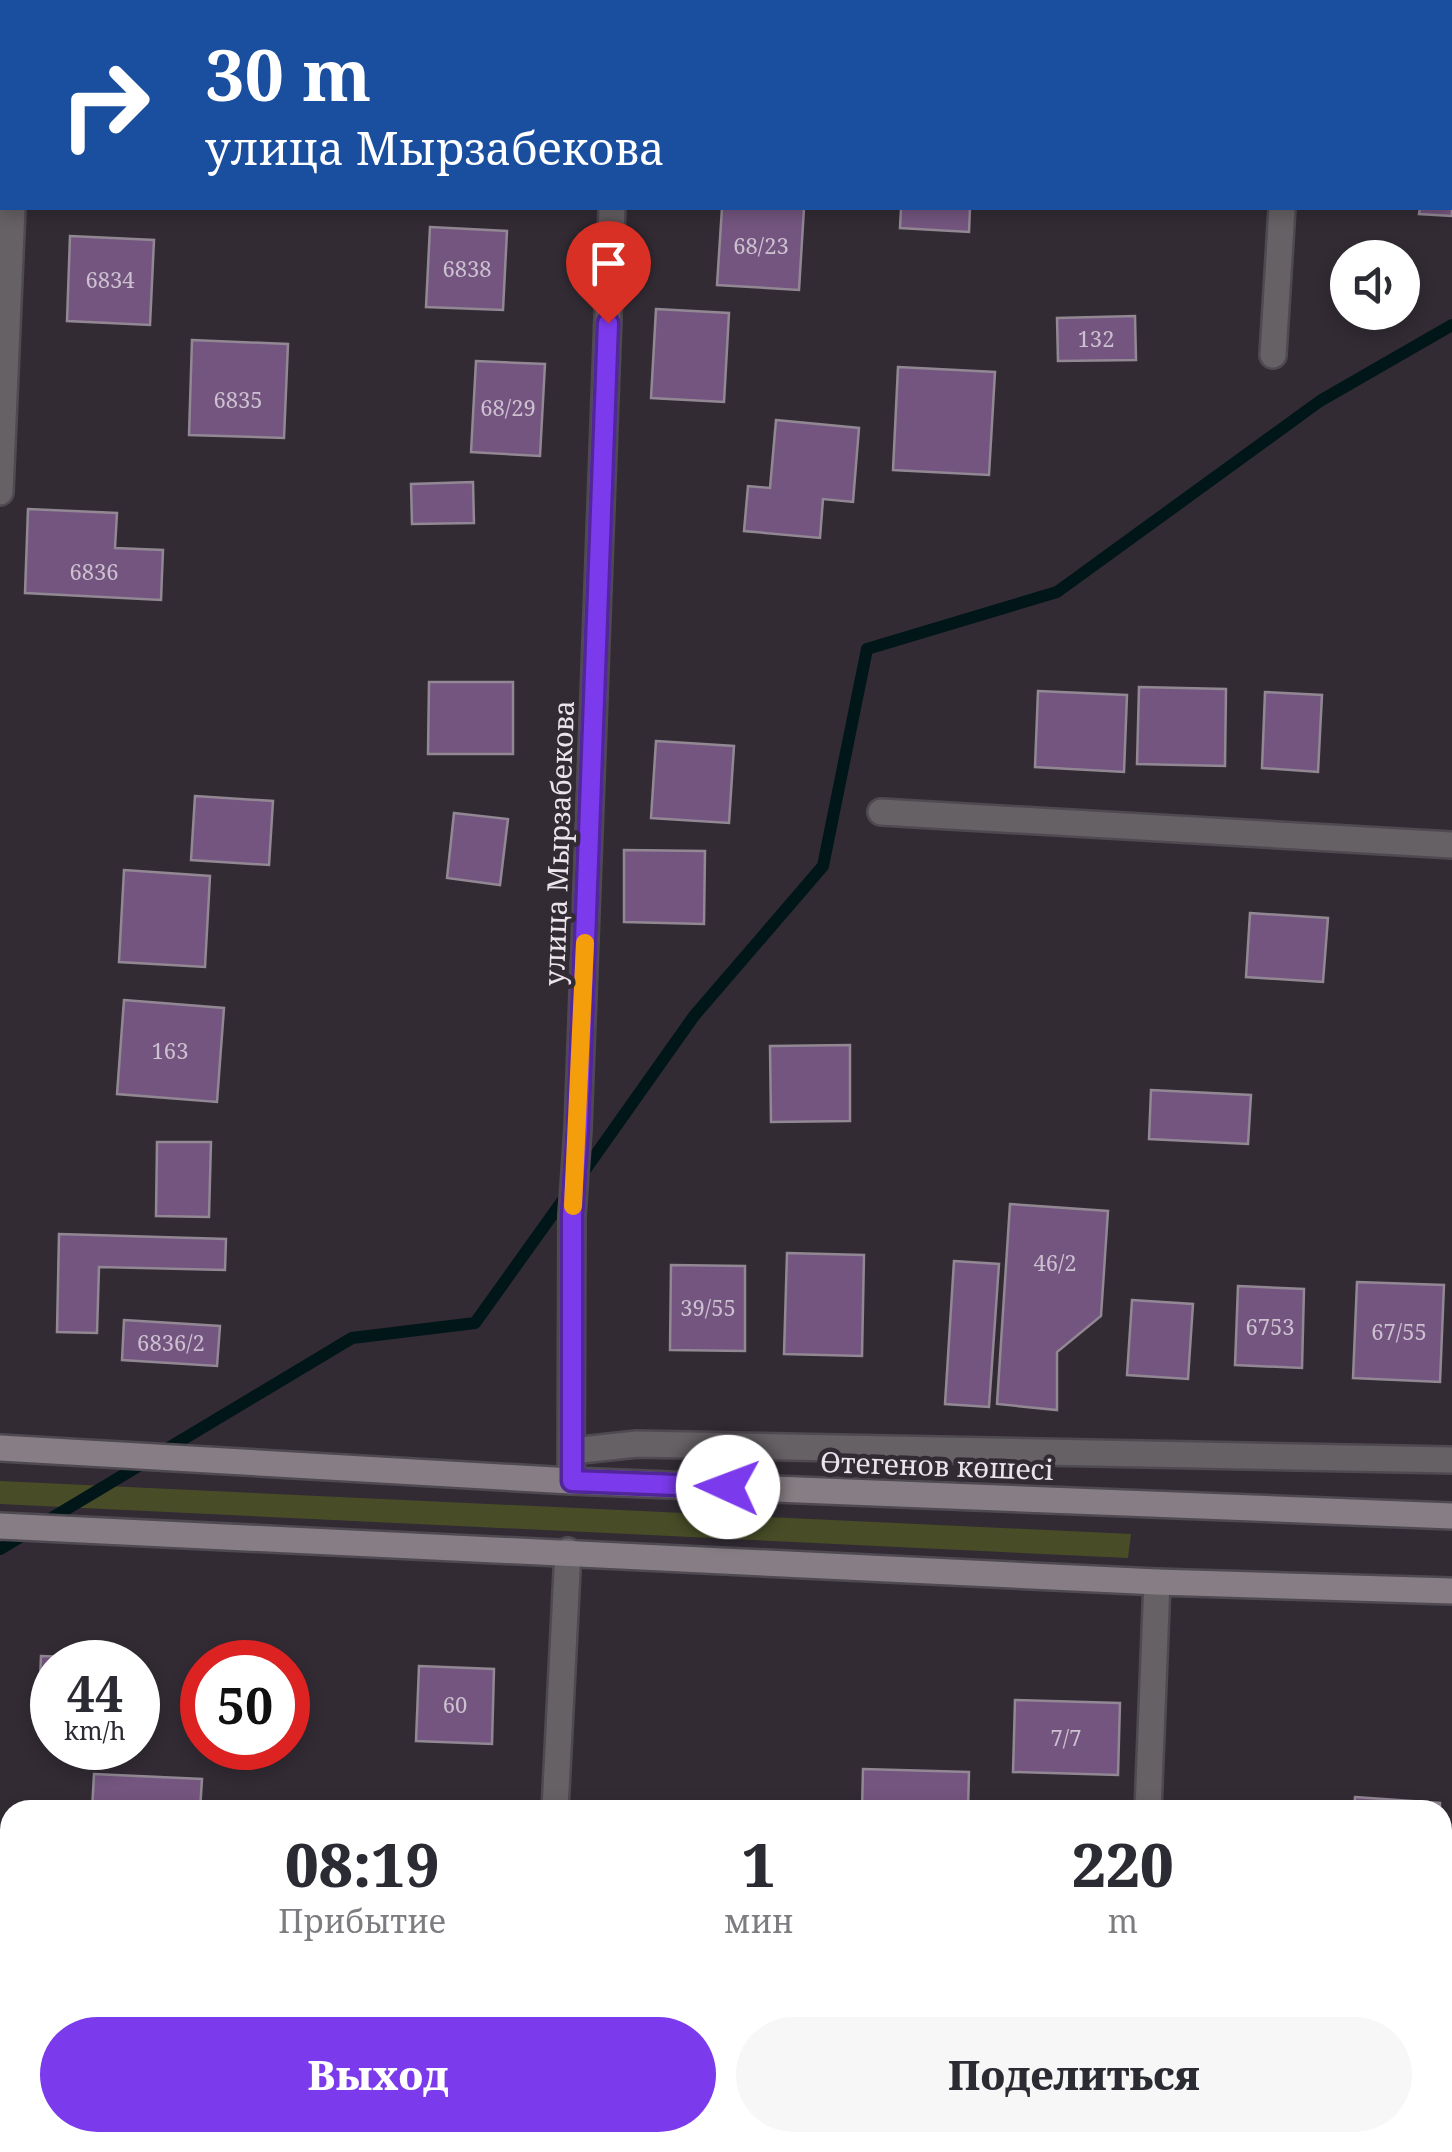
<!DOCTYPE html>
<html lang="ru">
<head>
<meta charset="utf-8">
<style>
	body { margin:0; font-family:"Noto Serif",serif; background:#f7f7f7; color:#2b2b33; height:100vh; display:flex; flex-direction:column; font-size:38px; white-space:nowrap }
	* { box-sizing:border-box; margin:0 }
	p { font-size:32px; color:#7c7c81 }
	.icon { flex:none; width:55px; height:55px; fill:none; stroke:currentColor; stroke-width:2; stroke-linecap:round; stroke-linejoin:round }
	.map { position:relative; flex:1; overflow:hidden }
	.details { position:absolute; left:0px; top:1800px; width:1452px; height:352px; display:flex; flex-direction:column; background:#fff; border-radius:30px 30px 0 0; box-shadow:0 5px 15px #0003 }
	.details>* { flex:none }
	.hud { position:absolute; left:0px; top:0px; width:1452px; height:210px; box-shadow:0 5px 15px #0003; background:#1a4fa0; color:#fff; overflow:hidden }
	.controls { position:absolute; left:1330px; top:240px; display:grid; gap:20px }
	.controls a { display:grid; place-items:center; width:90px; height:90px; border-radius:50%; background:#fff; box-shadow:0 5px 15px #0003; font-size:50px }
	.speed { position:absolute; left:30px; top:1640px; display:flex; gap:20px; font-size:50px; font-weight:700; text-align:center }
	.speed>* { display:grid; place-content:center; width:130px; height:130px; border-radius:50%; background:#fff; box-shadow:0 5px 15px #0003; line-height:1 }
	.speed small { font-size:25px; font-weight:400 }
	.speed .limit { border:15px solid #d22; background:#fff; color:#111 }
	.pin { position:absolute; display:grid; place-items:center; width:85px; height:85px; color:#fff; margin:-102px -42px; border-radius:50% 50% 50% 0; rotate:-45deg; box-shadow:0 0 10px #0007 }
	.pin .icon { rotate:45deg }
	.me { position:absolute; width:110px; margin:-55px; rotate:272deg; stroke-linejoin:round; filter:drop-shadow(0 0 8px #0008) }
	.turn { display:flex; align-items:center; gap:35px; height:210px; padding:0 40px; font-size:45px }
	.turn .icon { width:130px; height:130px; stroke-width:2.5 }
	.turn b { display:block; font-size:70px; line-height:85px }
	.eta { display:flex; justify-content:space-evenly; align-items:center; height:170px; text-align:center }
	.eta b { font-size:60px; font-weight:800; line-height:70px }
	.action { display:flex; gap:20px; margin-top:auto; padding:20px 40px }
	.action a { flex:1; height:115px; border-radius:60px; background:#7c3aed; color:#fff; font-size:40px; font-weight:800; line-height:115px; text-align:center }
	.action a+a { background:#f7f7f7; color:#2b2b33 }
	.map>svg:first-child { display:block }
	.green { fill:#484d27 }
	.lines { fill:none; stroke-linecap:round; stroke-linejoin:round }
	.stream { stroke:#011619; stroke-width:12 }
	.building { fill:#74557f; stroke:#918894; stroke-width:2.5 }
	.minor-casing { stroke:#4f4951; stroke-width:30 }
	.secondary-casing { stroke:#4f4951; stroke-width:30 }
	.minor { stroke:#666165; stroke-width:25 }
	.secondary { stroke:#867e84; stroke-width:25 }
	.route-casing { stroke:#51269a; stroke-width:25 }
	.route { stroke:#7c3aed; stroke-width:18 }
	.slow { stroke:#f59e0b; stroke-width:18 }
	.labels { text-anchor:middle; stroke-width:9; stroke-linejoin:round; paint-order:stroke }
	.number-label { font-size:22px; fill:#ccc1d0 }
	.street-label { font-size:28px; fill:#eae5eb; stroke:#322b34 }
</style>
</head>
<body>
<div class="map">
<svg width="1452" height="2152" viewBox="0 0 1452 2152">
	<rect width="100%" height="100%" fill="#322b34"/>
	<path class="green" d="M0,1481l1131,53 -3,24 -1128,-54z"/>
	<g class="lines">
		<path class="stream" d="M580,1177l114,-161 129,-150 44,-217 190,-57 263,-191 132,-76
			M0,1549l352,-211 123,-15 93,-130"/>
	</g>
	<path class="building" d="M757,0h75l-75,2z
		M939,0h85l-86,2z
		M1383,0h69v11l-2,-9h-67z
		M1450,143l2,73 -33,-2 1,-6h30z
		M722,208h82l-5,82 -82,-5z
		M901,208h69l-1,24 -69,-4z
		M430,227l77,4 -4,79 -77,-3z
		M70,236l84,4 -4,85 -83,-4z
		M656,309l73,4 -5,89 -73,-4z
		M1135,316l1,44 -78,1 -1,-43z
		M192,340l96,4 -4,94 -95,-3z
		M476,361l69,3 -5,92 -69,-4z
		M898,367l97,5 -6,103 -96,-5z
		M776,420l83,8 -6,74 -30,-3 -3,39 -76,-7 4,-45 22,2z
		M473,482l1,41 -62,1 -1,-40z
		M28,509l89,4 -2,35 48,2 -2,50 -136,-7z
		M429,682h84v72h-85z
		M1139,687l87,2 -1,77 -88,-2z
		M1038,691l89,4 -3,77 -89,-5z
		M1265,692l57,3 -4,77 -56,-4z
		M656,741l78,5 -5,77 -78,-5z
		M195,796l78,5 -4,64 -78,-5z
		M454,813l54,6 -8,66 -53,-7z
		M624,850l81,1 -1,73 -80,-2z
		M124,870l86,6 -5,91 -86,-5z
		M1250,913l78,5 -5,64 -77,-5z
		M124,1000l100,8 -7,94 -100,-8z
		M850,1045v76l-79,1 -1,-76z
		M1151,1090l100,5 -3,49 -99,-5z
		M157,1142h54l-2,75 -53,-1z
		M1010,1204l98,7 -7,105 -44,36v58l-60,-6z
		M59,1234l167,5 -1,31 -126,-3 -2,66 -40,-1z
		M787,1253l77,2 -2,101 -78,-2z
		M954,1261l45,3 -10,143 -44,-3z
		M671,1265l74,1v85l-75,-1z
		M1357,1282l87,3 -4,97 -87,-4z
		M1238,1286l66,3 -2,79 -67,-3z
		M1132,1300l61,4 -5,75 -61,-4z
		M124,1320l96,6 -3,40 -95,-6z
		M41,1656l73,3v3h-62v69l-14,-1z
		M419,1666l75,3 -2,75 -76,-3z
		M1015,1700l105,3 -2,72 -105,-3z
		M863,1769l106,3 -1,38h-106z
		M94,1774l108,5 -2,31h-108z
		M1355,1797l85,6v7h-86z
		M1,1985l9,1v117l-10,-1z
		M994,2142h73l-1,10 -73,-2z
		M1217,2142h74v10h-74z"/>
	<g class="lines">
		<defs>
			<path id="minor" d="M20,2v-2
				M620,2v-2
				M1295,2v-2
				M1273,355l9,-147
				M0,492l12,-284
				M881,812l571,33
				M572,1451l65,-7 815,16
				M571,1481l1,-266 6,-86 34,-921
				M555,1810l13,-259
				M1148,1810l9,-228
				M539,2152v-10
				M1135,2152l1,-10"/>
			<path id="secondary" d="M0,1448l571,33 881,35
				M0,1526l1157,56 295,9"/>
		</defs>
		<use href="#minor" class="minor-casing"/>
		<use href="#secondary" class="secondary-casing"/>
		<use href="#minor" class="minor"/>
		<use href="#secondary" class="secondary"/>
	</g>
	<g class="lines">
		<defs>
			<path id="route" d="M608,323l-30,806 -6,86v266l156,6"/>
		</defs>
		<use href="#route" class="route-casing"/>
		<use href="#route" class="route"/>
		<path class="slow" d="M573,1206l12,-263"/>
	</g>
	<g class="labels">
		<g class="number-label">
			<text x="761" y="254">68/23</text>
			<text x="467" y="277">6838</text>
			<text x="110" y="288">6834</text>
			<text x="1096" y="347">132</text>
			<text x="238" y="408">6835</text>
			<text x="508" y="416">68/29</text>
			<text x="94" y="580">6836</text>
			<text x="170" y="1059">163</text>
			<text x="1055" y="1271">46/2</text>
			<text x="708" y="1316">39/55</text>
			<text x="1270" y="1335">6753</text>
			<text x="1399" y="1340">67/55</text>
			<text x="171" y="1351">6836/2</text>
			<text x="455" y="1713">60</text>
			<text x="1066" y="1746">7/7</text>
		</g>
		<g class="street-label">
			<text transform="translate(559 843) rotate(-88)" y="10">улица Мырзабекова</text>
			<text transform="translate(937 1466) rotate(2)" y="10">Өтегенов көшесі</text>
		</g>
	</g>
</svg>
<div class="controls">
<a><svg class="icon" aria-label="sound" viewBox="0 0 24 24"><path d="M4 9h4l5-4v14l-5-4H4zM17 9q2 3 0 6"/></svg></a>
</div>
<div class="speed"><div>44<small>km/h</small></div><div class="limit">50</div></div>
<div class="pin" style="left:608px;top:323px;background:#d93025"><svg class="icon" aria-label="arrive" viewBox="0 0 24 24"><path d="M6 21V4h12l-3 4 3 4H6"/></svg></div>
<svg class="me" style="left:728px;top:1487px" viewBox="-20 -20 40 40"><circle r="19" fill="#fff"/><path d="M0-13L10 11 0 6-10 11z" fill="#7c3aed"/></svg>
<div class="hud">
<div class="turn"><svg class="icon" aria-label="right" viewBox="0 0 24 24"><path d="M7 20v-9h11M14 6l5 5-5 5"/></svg><div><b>30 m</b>улица Мырзабекова</div></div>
</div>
<section class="details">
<div class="eta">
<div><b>08:19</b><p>Прибытие</p></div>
<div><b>1</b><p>мин</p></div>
<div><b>220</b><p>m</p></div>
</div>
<div class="action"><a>Выход</a><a>Поделиться</a></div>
</section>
</div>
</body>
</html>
